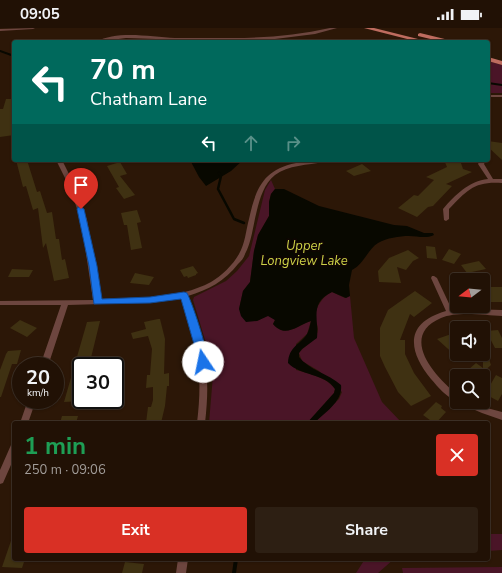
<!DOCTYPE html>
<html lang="en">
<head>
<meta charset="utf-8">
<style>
	body { margin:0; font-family:"Nunito Sans",sans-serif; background:#2d1f13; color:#f1f3f6; height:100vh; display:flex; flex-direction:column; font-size:15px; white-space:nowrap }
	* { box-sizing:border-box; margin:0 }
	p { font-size:13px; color:#a29d9a }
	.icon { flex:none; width:22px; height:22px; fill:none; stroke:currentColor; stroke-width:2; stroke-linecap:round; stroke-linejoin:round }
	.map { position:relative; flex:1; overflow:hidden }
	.details { position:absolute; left:12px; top:393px; width:478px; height:140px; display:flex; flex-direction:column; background:#211105; border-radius:4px; box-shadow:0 1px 3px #0004,0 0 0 1px #3e3127 }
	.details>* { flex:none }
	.guide { position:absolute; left:12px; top:12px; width:478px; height:122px; border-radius:4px; box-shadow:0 1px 3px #0004,0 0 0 1px #3e3127; background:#00695c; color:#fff; overflow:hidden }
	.needle { width:26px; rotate:254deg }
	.buttons { position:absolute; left:450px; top:245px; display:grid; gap:8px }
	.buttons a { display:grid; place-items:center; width:40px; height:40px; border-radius:4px; background:#211105; box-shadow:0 1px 3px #0004,0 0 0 1px #3e3127; font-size:20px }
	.speed { position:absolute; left:12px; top:329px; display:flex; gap:8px; font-size:20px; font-weight:700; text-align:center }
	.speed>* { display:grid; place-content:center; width:52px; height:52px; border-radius:50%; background:#211105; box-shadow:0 1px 3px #0004,0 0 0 1px #3e3127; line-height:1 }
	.speed small { font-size:10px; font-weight:400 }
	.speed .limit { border:2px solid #111; border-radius:6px; background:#fff; color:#111 }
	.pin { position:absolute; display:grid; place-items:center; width:34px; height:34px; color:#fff; margin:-41px -17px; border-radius:50% 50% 50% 0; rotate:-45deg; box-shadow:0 0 4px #0007 }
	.pin .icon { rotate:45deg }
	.me { position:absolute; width:44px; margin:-22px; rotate:349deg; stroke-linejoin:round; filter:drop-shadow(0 0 3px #0008) }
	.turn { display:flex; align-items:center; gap:14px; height:84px; padding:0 12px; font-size:18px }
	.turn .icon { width:52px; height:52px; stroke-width:2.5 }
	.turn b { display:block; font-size:28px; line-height:34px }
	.lanes { display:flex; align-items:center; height:38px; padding:0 12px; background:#0003; justify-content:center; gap:20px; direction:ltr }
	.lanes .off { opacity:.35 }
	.round { display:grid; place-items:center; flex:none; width:42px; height:42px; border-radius:4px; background:#2d1f13 }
	.head { display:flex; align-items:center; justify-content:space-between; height:68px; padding:0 12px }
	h1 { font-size:24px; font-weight:700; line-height:30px; color:#1e9e55 }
	.action { display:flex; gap:8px; margin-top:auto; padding:8px 12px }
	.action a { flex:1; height:46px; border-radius:4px; background:#d93025; color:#fff; font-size:16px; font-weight:700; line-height:46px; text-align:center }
	.action a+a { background:#2d1f13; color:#f1f3f6 }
	.status { display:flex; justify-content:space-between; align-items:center; height:28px; padding:0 20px; background:#211105; direction:ltr }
	.status svg { height:11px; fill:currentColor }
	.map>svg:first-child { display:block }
	.green { fill:#4a1527 }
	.water { fill:#080800 }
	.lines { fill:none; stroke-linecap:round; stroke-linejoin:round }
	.stream-far2 { stroke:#080800; stroke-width:2 }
	.stream-far1 { stroke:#080800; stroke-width:2.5 }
	.stream { stroke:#080800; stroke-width:4 }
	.building { fill:#3f3112 }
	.minor { fill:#6d463f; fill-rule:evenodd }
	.tertiary { fill:#6d463f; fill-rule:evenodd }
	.primary { fill:#be6c5f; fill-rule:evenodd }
	.route { fill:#1a73e8; stroke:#114b97 }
	.labels { text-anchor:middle; stroke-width:4; stroke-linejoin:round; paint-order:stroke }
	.water-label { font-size:13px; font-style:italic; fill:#cdd047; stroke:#0e0602 }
</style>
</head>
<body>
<div class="status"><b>09:05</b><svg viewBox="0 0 49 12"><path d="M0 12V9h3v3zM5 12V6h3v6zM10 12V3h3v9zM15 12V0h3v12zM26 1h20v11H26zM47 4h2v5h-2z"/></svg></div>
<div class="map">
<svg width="502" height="545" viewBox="0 0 502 545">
	<rect width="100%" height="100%" fill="#2c1707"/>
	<path class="green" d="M488,33l14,4v28h-14z
		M271,152l4,9 -4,5 -2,8v14l-11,19 -4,16 -4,31 -7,9 -4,18 18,12 11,-6 7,5 -2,4c12,14 24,2 38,-3l-4,13 -11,10v26c12,3 32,8 39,19l-1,4 -27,30h-98l4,-48 -4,-22 -16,-53 1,-3 32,-16 11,-10 12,-15 16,-66z
		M332,264l13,6 5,-2 4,42 28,64 20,21h-88l25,-24 3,-7 -23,-21 -17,-10 -3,-8c6,-8 18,-12 19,-24 0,-4 -3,-8 -3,-12 1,-11 8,-21 17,-25z
		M488,506h14v16l-14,1z
		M365,531h29l-16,14h-22z
		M502,539v6h-99l-1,-5z"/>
	<path class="water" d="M190,132h53l-12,11 -25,15 -7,-9z
		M275,161h9l35,17 75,19 13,1 17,7h9l1,2c-8,4 -17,1 -25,1 -10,0 -22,2 -31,7 -10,6 -14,21 -26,27l-3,15 1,11 -4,2 -14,-6c-23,11 -13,27 -15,46l-15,11 -3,4v4c10,13 30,17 42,28 2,16 -15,27 -27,38h-7l27,-30 1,-4c-10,-16 -35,-13 -47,-26 1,-17 12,-18 19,-29 2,-3 3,-9 4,-13 -14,4 -25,18 -38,3l2,-4 -7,-4 -11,5 -11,1 -5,-6 -2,-7 4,-18 7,-9 4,-31 4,-16 11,-19v-14l2,-8z"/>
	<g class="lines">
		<path class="stream-far2" d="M0,23l14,5
			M488,55l14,2"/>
		<path class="stream-far1" d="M219,145l2,3 -3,13 16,30 10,4"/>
		<path class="stream" d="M234,545l2,-14"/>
	</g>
	<path class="building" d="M6,71h8l-2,9 2,27 -14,2v-28h3z
		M488,113l14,2v17l-14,-13z
		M16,132h11l10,32 3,-1 7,22 5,-1 4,27h3l3,21 3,-1 4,19 -15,3 -8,-38 -3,5 -5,-40 -5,2 -7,-24 -3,1z
		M444,132h16l3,9 9,3 -26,12 6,2 -19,20 -5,1 -11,10 -19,-9 16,-13 4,1 16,-16 -8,-3 21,-10z
		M120,134l7,12 -7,2 15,19 -11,4 -8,-11 3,-1 -12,-21z
		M362,136l9,7 -17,5 -8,-5z
		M137,182l4,12 -4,1 5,25 -11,2 -4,-25h-3l-3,-12z
		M426,218l9,1 2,12 -10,-1z
		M449,221l12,5 -7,10 -12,-4z
		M408,222l11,8 -6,3 -7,9 -9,-3 4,16 -22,-1 -1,-11 11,-13z
		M479,233l7,8 -19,4 -6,-8z
		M193,238l5,7 -2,1v1l-8,3 -1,-2 -3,1 -4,-7z
		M12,241l21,1 -4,7h-21z
		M135,245l19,4 -5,8 -19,-2z
		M483,259h19v15h-19z
		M415,263l17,12 -18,14 -4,-3 -10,26h5v14l9,19 17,23 -20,10 -13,-14 -13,-25 -5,-11v-28l8,-18z
		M158,291h2l5,20 -1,35 5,-1v13h-2l-2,20 -4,17h-15l2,-16h3l2,-7v-13l-7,1 1,-13h3l2,-26 -4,-13 -15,3 -2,-6 15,-4 -2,-7z
		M20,292l17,8 -10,9 -17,-9z
		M100,293l-11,45h-8v35l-17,1 23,-80z
		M498,302l4,8v10h-7l-9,-17z
		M457,304v25l-20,-18z
		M21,322l-4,14h-5l-11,33h-1v-27l6,-16 2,-3z
		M483,330l6,1 2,6 -12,11h-18l15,-13 7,5z
		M496,347l6,3v16l-4,7 -13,-7z
		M436,374l6,4 -1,2 5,4 -10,11h-2l-11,-8z
		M62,388h16l-2,7h-16z
		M13,507h1v24h11l-3,9 -20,-1z
		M125,534l19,2 -2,9h-20z"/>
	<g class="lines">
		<path class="minor" d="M330,0h7l-22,6 -40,5 -60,2 -89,-3 -30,4c21,-12 55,-5 79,-4 19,0 39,0 58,0 33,0 65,-3 97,-10z
			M488,67h14v2h-14z
			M56,132h6l13,26 12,34 13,79c37,-1 77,1 111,-17 10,-6 22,-17 28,-28 6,-10 7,-24 10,-35 7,-31 14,-49 47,-56 11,-2 20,-3 31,-3l-3,2c-16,3 -36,3 -49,13 -11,9 -15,23 -18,35 -4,15 -5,31 -12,44 -1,4 -4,7 -7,10 -13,17 -30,26 -50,32 17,47 23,77 17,127h-8c6,-49 1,-79 -16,-126l-23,5 -21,1 -69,2 -20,61h-8l21,-61h-61v-4l93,-1 -12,-80 -12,-34z
			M480,132h6l-2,4 9,15h9v4c-27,-2 -35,7 -53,26v10l-3,2 -2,-1 -1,-11c12,-14 26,-28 45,-30l-10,-15z
			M432,248h2l3,2 15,32 18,-1 32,1v6c-18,-1 -45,-5 -61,2 -42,18 -7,58 16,76v7c-10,-3 -19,-14 -26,-22 -23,-28 -27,-56 15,-68l-15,-33z
			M28,372h8l-8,23h-8z
			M460,374h13l14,6 15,4v8l-20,-7 -21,-9z
			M14,416v14l-11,25 -3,1v-14l11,-25z
			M178,531h10l-2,14h-10z"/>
		<path class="tertiary" d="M35,0l-2,1 -33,2v-2z"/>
		<path class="primary" d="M364,0h10l56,14h-11z
			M420,5l33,8 1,1h-11l-25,-6v-2z
			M488,29l14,4v4l-14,-4z"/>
	</g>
	<path class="route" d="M78,179h3l3,2 13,57 5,33 48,-2 34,-5 3,1c5,9 24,65 20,72h-7l-19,-66 -31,4 -56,1 -5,-38 -12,-57z"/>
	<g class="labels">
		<g class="water-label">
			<text x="304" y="222">Upper<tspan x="304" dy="15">Longview Lake</tspan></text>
		</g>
	</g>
</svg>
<div class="buttons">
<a><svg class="needle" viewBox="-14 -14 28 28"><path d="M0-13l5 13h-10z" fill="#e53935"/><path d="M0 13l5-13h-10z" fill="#a29d9a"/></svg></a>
<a><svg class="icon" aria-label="sound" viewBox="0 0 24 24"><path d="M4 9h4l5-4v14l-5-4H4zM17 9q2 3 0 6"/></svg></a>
<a><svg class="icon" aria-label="search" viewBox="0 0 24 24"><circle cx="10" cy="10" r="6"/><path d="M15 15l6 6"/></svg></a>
</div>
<div class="speed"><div>20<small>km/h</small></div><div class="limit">30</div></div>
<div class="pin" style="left:81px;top:181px;background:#d93025"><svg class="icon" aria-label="arrive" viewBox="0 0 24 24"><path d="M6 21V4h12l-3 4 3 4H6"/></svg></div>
<svg class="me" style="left:203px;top:334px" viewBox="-20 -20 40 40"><circle r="19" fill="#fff"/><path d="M0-13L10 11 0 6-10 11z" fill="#1a73e8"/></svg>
<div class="guide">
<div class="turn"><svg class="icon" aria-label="left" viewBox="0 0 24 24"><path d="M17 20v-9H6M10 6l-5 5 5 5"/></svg><div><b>70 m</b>Chatham Lane</div></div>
<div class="lanes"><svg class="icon" aria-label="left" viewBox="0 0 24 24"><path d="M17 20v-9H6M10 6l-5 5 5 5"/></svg><svg class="icon off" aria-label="ahead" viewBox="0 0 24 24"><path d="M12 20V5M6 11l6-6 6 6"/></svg><svg class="icon off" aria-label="right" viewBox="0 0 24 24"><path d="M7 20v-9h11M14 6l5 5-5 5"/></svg></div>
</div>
<section class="details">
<div class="head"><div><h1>1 min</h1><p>250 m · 09:06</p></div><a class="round" style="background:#d93025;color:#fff"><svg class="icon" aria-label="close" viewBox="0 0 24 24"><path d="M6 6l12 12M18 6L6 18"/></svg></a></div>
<div class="action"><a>Exit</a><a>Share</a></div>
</section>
</div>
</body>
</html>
